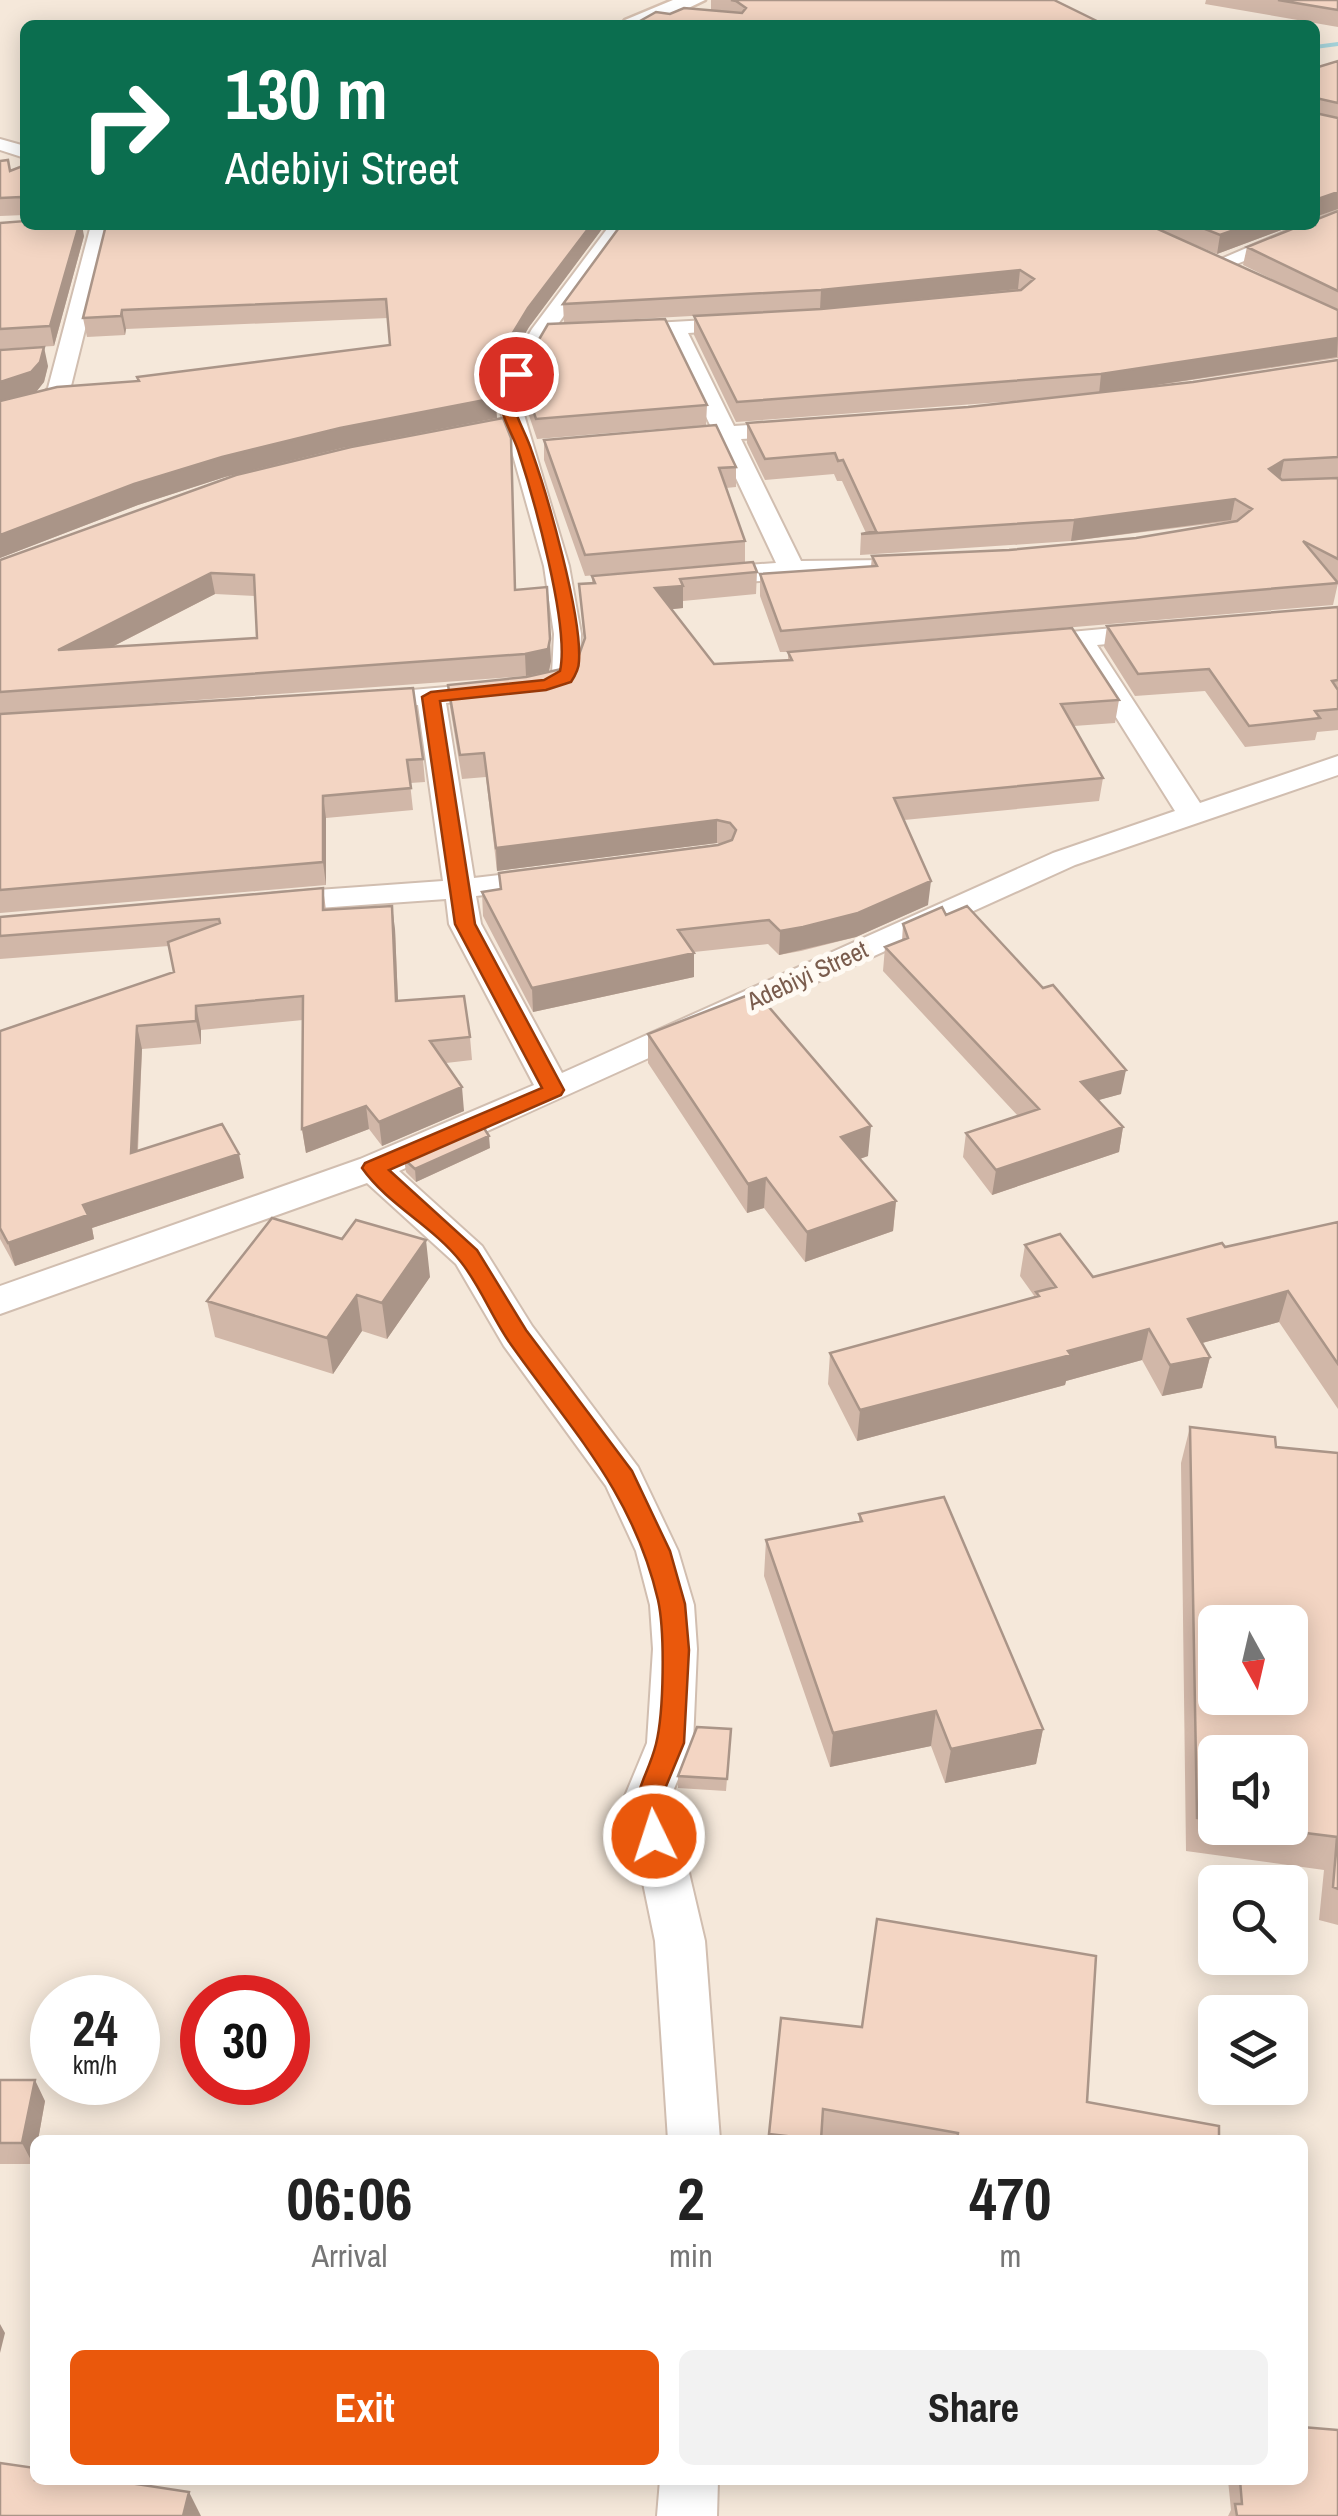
<!DOCTYPE html>
<html lang="en">
<head>
<meta charset="utf-8">
<style>
	body { margin:0; font-family:"Archivo Narrow",sans-serif; background:#f2f2f2; color:#222; height:100vh; display:flex; flex-direction:column; font-size:38px; white-space:nowrap }
	* { box-sizing:border-box; margin:0 }
	p { font-size:32px; color:#767676 }
	.icon { flex:none; width:55px; height:55px; fill:none; stroke:currentColor; stroke-width:2; stroke-linecap:round; stroke-linejoin:round }
	.map { position:relative; flex:1; overflow:hidden }
	.panel { position:absolute; left:30px; top:2135px; width:1278px; height:350px; display:flex; flex-direction:column; background:#fff; border-radius:15px; box-shadow:0 5px 25px #0003 }
	.panel>* { flex:none }
	.guide { position:absolute; left:20px; top:20px; width:1300px; height:210px; border-radius:15px; box-shadow:0 5px 25px #0003; background:#0b6e4f; color:#fff; overflow:hidden }
	.needle { width:65px; rotate:172deg }
	.buttons { position:absolute; left:1198px; top:1605px; display:grid; gap:20px }
	.buttons a { display:grid; place-items:center; width:110px; height:110px; border-radius:15px; background:#fff; box-shadow:0 5px 25px #0003; font-size:50px }
	.speed { position:absolute; left:30px; top:1975px; display:flex; gap:20px; font-size:50px; font-weight:700; text-align:center }
	.speed>* { display:grid; place-content:center; width:130px; height:130px; border-radius:50%; background:#fff; box-shadow:0 5px 25px #0003; line-height:1 }
	.speed small { font-size:25px; font-weight:400 }
	.speed .limit { border:15px solid #d22; background:#fff; color:#111 }
	.pin { position:absolute; display:grid; place-items:center; width:85px; height:85px; color:#fff; margin:-42px; border:5px solid #fff; border-radius:50%; box-shadow:0 2px 10px #0007 }
	.me { position:absolute; width:110px; margin:-55px; rotate:356deg; stroke-linejoin:round; filter:drop-shadow(0 0 8px #0008) }
	.turn { display:flex; align-items:center; gap:35px; height:210px; padding:0 40px; font-size:45px }
	.turn .icon { width:130px; height:130px; stroke-width:2.5 }
	.turn b { display:block; font-size:70px; line-height:85px }
	.eta { display:flex; justify-content:space-evenly; align-items:center; height:170px; text-align:center }
	.eta b { font-size:60px; font-weight:700; line-height:70px }
	.action { display:flex; gap:20px; margin-top:auto; padding:20px 40px }
	.action a { flex:1; height:115px; border-radius:15px; background:#ea580c; color:#fff; font-size:40px; font-weight:700; line-height:115px; text-align:center }
	.action a+a { background:#f2f2f2; color:#222 }
	.map>svg:first-child { display:block }
	.residential { fill:#f5e8da; fill-rule:evenodd }
	.lines { fill:none; stroke-linecap:round; stroke-linejoin:round }
	.stream { fill:#a5d3da; fill-rule:evenodd }
	.street-casing { stroke:#d1beb0; stroke-width:4 }
	.secondary-casing { stroke:#d6c0b0; stroke-width:5 }
	.street { fill:#fff; fill-rule:evenodd }
	.secondary { fill:#fff; fill-rule:evenodd }
	.wall { fill:#d1b7a8; fill-rule:evenodd }
	.shaded-wall { fill:#aa9588 }
	.building { fill:#f3d5c3; stroke:#aa9588; stroke-width:2.5; fill-rule:evenodd }
	.route { fill:#ea580c; stroke:#983908; stroke-width:2.5 }
	.labels { text-anchor:middle; stroke-width:10; stroke-linejoin:round; paint-order:stroke }
	.street-label { font-size:25px; fill:#7a5c4d; stroke:#fffaf3 }
</style>
</head>
<body>
<div class="map">
<svg width="1338" height="2516" viewBox="0 0 1338 2516">
	<rect width="100%" height="100%" fill="#fdf6ec"/>
	<path class="residential" d="M0,0h1338v2516h-1338zM25,25h1290v200h-1290zM1215,1622h75v76h-75zM1215,1752h75v76h-75zM1215,1882h75v76h-75zM52,1998h86v84h-86zM202,1998h86v84h-86zM1215,2012h75v76h-75zM35,2140h1267v340h-1267z"/>
	<g class="lines">
		<path class="stream" d="M1338,42v4l-23,3v-4z"/>
		<defs>
			<path id="street" d="M0,139l25,7v12l-25,-8z
				M1338,211v13l-114,45h-14l-3,-4 93,-40h15v-6z
				M91,225h20l-41,165 -13,16 -57,14v-14l41,-10 7,-8z
				M610,225h20l-80,110 -33,56 52,175 12,68 -2,45 -4,6 -48,11 -81,7 28,175 76,-9 11,2 4,7 -4,7 -11,2 -74,9 5,28 81,149 491,-220 122,-42 -103,-164 -55,2 -3,-6 3,-6 139,-13 9,2 4,6 -4,6 -68,7 103,158 138,-47v19l-263,90 -676,306 83,75 50,80 106,141 40,84 16,54 3,44 -4,94 -22,53 34,145 15,199h-52l-13,-199 -30,-145 22,-53 6,-94 -3,-44 -14,-54 -30,-65 -102,-140 -48,-82 -89,-81 -367,131v-28l360,-127 174,-74 -85,-161 -3,-25 -170,12 -11,-2 -5,-7 5,-7 11,-2 167,-12 -25,-176 -54,4 -14,-8 4,-6 173,-15 25,-6 2,-40 -10,-68 -49,-175 37,-62z
				M743,318l8,1 3,5 -3,5 -63,4 46,93 63,-4 12,7 -12,7 -56,3 60,122 86,-1 13,8 -4,5 -189,11 -13,-8 13,-8 69,-5 -58,-123 -46,3 -12,-7 12,-7 39,-2 -44,-92 -49,2 -11,-6 11,-6z
				M660,2480h58l-1,36h-60z"/>
			<path id="secondary" d="M673,0h32l-52,25h-32l4,-5z"/>
		</defs>
		<use href="#street" class="street-casing"/>
		<use href="#secondary" class="secondary-casing"/>
		<use href="#street" class="street"/>
		<use href="#secondary" class="secondary"/>
	</g>
	<path class="wall" d="M711,0h343l51,25 -435,-11 41,-4z
		M1206,0h132v27l-133,-23z
		M1338,61v148l-23,8v-149z
		M0,161l10,10 15,-6v50l-25,1z
		M1338,211v147l-207,31 62,-7 145,-22v223l-5,22 -518,44 304,51 -4,23 -41,3 29,52 -4,23 -195,19 24,85 -72,32 -55,14 -22,4 -11,-11 -74,8v25l-161,35 -50,-96 -1,-24 18,-3 -1,-16 221,-29 -3,-1 -220,28 -11,-94 -24,2 -12,-72 -2,-22 78,-8 49,-11 9,-24 -5,-58 13,-1v-7l165,-4 -1,22 -73,7v7l-12,1 43,55 74,-3v-9h-8l-20,-56v-22l111,-8 1,-10 137,-6 127,-12 97,-17 -162,20 -211,14 1,-21 5,-1 -24,-52h-5l-3,-7 -69,6 -18,-37v-20l221,-16 87,-9 -319,24 -42,-87v-19l126,-7 -256,14 -1,-19 58,-79h674l-78,29 -53,-22 124,55 -45,-22 4,-18z
		M0,223l84,13 -30,110 -54,3z
		M138,225h467l-76,102 -36,59 4,32 -155,30 -117,29 -87,28 -138,53v-208l48,16 -4,16 -8,10 102,-11 252,-36 -2,-27 -262,11 -1,6 -38,2 -4,-19 51,-91z
		M520,372l187,33 -1,20 -169,14 -16,-47z
		M544,440l192,27v20l-10,1 19,53v21l-160,14 -41,-116z
		M0,560l515,30 36,71 -2,10 -23,5 -507,37 404,46 2,23 -15,1 3,27 -87,8v67l-326,28zM215,594l40,2 2,42 -145,9z
		M1338,607v123l-21,2 -2,8 -70,7 -40,-56 -70,5 -31,-49 3,-21z
		M323,888l3,22 69,19 3,72 72,36 2,23 -26,3 18,48 -82,35 -13,-17 -63,24 -4,-24 1,-109 -102,10v14l-59,5 -4,102 106,27 -152,50 2,11 -79,27 -15,-27v-208l174,-59 -5,-26 -169,13v-42z
		M946,915l175,179 -23,6 25,27 -4,25 -127,43 -29,-38 3,-24 52,-17 -135,-145 2,-24 17,-6 1,-17z
		M648,1034l220,122 -8,3 36,42 -3,30 -88,31 -41,-54 -17,5 -99,-150z
		M490,1148l-74,34 -10,-10 -2,-13z
		M1338,1222v187l-59,-87 -77,21 8,14 -8,31 -40,8 -20,-36 -76,21 -1,4 -208,56 -29,-57 2,-31 205,-56 -15,-21 5,-31 68,32z
		M430,1277l-43,62 -25,-8 -29,43 -118,-37 -8,-36z
		M1190,1427l86,20 62,6v472l-19,-5 5,-50 -138,-19 -5,-388zM1215,1752l75,76h-75z
		M859,1514l184,215 -7,35 -91,19 -14,-37 -101,21 -66,-191 2,-36 93,-18z
		M731,1729l-5,62 -48,-3v-12z
		M781,2018l306,84 132,38h-391l-7,-1v1h-53z
		M0,2080l45,21 -7,39h-3l-2,24h-33z
		M1228,2480h74l36,36h-110l3,-6z"/>
	<path class="shaded-wall" d="M1338,192v17l-23,8v-17z
		M79,225h3l2,11 -30,110 -4,-20z
		M591,225h14l-76,102 -37,62 -1,-20 37,-61z
		M1248,225h47l-78,29 3,-19z
		M1020,270l-2,19 -198,20 1,-19z
		M122,310l4,19 -1,6 -4,-19z
		M1338,338l-1,19 -238,37 2,-20z
		M44,347l4,19 -4,16 -8,10 -36,11v-21z
		M495,398l2,20 -155,30 -117,29 -87,28 -138,53v-23l134,-51 88,-27 118,-29z
		M1284,460l-4,20 -11,-11z
		M1235,499l-4,21 -160,21 3,-21z
		M211,573l4,21 -152,78 -5,-22z
		M683,586v22l-28,3v-23z
		M550,639l1,22 -2,10 -23,5 -1,-22z
		M323,796l3,22v67l-3,-23z
		M717,820v23l-220,28 -1,-23z
		M931,881l-3,24 -72,32 -77,18 1,-24z
		M392,906l3,23 4,95 -3,-23z
		M694,953v24l-161,35 -1,-24z
		M196,1006l5,24v14l-5,-23z
		M137,1026l5,23 -6,128 -5,-24z
		M1126,1070l-5,24 -44,12 4,-24z
		M462,1087l2,24 -82,35 -3,-24z
		M366,1106l3,23 -63,24 -4,-24z
		M871,1126l-3,30 -29,10 2,-29z
		M1123,1127l-4,25 -127,43 4,-25z
		M489,1136l1,12 -74,34 -1,-13z
		M239,1154l5,24 -152,50 2,11 -79,27 -7,-23 75,-38z
		M766,1178l-2,30 -17,5 1,-29z
		M896,1201l-3,30 -88,31 2,-30z
		M426,1240l4,37 -43,62 -5,-36z
		M1288,1291l-9,31 -99,27 8,-30z
		M357,1295l5,36 -29,43 -6,-36z
		M1149,1329l-7,31 -76,21 -1,4 -208,56 3,-31z
		M1210,1357l-8,31 -40,8 8,-31z
		M936,1711l-5,35 -101,21 3,-34z
		M1043,1729l-7,35 -91,19 6,-34z
		M35,2080l10,21 -7,39h-3l-2,24 -11,-21z
		M0,2324l5,9 -5,20z
		M189,2492l12,24h-18z"/>
	<path class="building" d="M731,0h323l51,25h-472l23,-13 14,2 14,-6 58,5 4,-5 -10,-7z
		M1278,0h60v10z
		M1338,61v42l-22,-5 -1,15 23,5v74l-23,8v-132z
		M8,160l2,11 15,-6v38l-4,-6 -21,1v-37z
		M1338,211v80l-91,-44 55,-22h13v-5z
		M25,221v4h54l-29,101 -50,3v-106z
		M106,225h27l1,2 4,-2h453l-63,83 -37,61 4,29 -155,30 -118,29 -88,27 -134,51v-134l57,-14 82,-6 -2,-4 253,-32 -4,-46 -264,11 -1,6 -38,2z
		M621,225h528l189,85v28l-237,36 -364,28 -43,-86 127,-7 200,-19 13,-11 -14,-9 -199,20 -258,14z
		M1195,225h53l-28,10z
		M665,319l42,86 -171,14 -16,-47 28,-48z
		M44,347l-4,15 -9,10 -31,10v-32z
		M1338,360v97l-54,3 -15,9 13,11 56,-2v81l-35,-18 35,42 -557,48 -21,-57 117,-8 -5,-10 137,-6 127,-12 101,-17 15,-12 -17,-10 -161,21 -213,14 15,-3 -33,-71 -5,1 -3,-8 -70,6 -18,-36 221,-16 225,-25z
		M503,418l8,20 4,152 32,-3 3,52 -2,10 -23,5 -525,38v-132l236,-85 115,-28zM211,573l43,2 3,63 -199,12z
		M716,425l20,42 -17,1 26,73 -160,14 -41,-115z
		M753,562l4,10 -77,7 3,7 -28,2 59,76 78,-4 -4,-8 284,-24 47,72 -58,4 42,74 -209,20 37,83 -73,32 -55,14 -23,4 -11,-11 -91,10 16,23 -162,35 -50,-96 19,-3 -2,-16 219,-28 14,-5 4,-10 -6,-7 -13,-3 -221,28 -12,-95 -24,2 -12,-70 78,-8 49,-11 10,-28 -6,-54 16,-1 -3,-7z
		M1338,607v73l-6,1 6,9v19l-23,2 5,7 -71,8 -40,-57 -71,5 -31,-48z
		M413,688l10,71 -16,1 4,28 -88,8v66l-323,28v-176z
		M323,888v22l69,-4 4,95 68,-5 6,41 -40,4 32,46 -83,35 -13,-16 -64,23 1,-133 -107,10v15l-59,5 -6,127 91,-29 17,30 -156,51 5,10 -80,28 -8,-15v-197l174,-59 -6,-30 52,-19 -1,-4 -219,17v-19z
		M967,906l76,82 10,-3 73,85 -45,12 42,45 -127,43 -30,-37 73,-24 -154,-162 23,-9 -5,-14 39,-17 4,8z
		M756,992l115,134 -30,11 55,64 -89,31 -41,-54 -18,6 -100,-150z
		M482,1125l7,11 -74,33 -11,-10z
		M272,1218l70,21 14,-19 70,20 -44,63 -25,-8 -30,43 -120,-37z
		M1338,1222v142l-50,-73 -100,28 22,38 -40,8 -21,-36 -81,22 3,4 -211,55 -30,-57 209,-57 -3,-4 20,-5 -31,-42 35,-11 33,43 129,-34 3,4z
		M1190,1427l85,10 1,10 62,6v436l-5,-2 4,-50 -71,-9h24v-76h-75v69l-18,-3zM1215,1622h75v76h-75z
		M944,1497l99,232 -92,20 -15,-38 -103,22 -67,-193 96,-19 -3,-7z
		M697,1727l34,2 -4,50 -49,-3z
		M877,1919l219,37 -9,146 132,24v14h-262l1,-7 -135,-24 -2,31 -52,-6 12,-116 81,9z
		M0,2080h35l-13,63h-22z
		M1302,2427l36,3v86h-101l-2,-12h7l-2,-24h62z
		M0,2463l35,5v12h75l79,12 -6,24h-183z"/>
	<path class="route" d="M511,371l12,3c-5,8 -12,17 -10,28 3,17 14,33 19,50 16,45 50,164 47,209 0,8 -4,15 -8,21l-25,8 -106,11 35,223 89,166 -3,5 -172,75 88,80 49,80 106,141 38,80 15,53 4,46 -5,93 -22,53 6,40 -4,9 -10,3 -10,-3c-21,-44 2,-61 12,-101 8,-32 9,-112 2,-144 -25,-107 -85,-168 -146,-254 -19,-26 -31,-59 -51,-84 -28,-36 -73,-57 -99,-94l3,-5 177,-75 -87,-164 -33,-227 9,-5 113,-12 16,-9c10,-45 -27,-175 -42,-221 -6,-17 -17,-34 -19,-51 -1,-11 7,-20 12,-28z"/>
	<g class="labels">
		<g class="street-label">
			<text transform="translate(807 975) rotate(-25)" y="9">Adebiyi Street</text>
		</g>
	</g>
</svg>
<div class="buttons">
<a><svg class="needle" viewBox="-14 -14 28 28"><path d="M0-13l5 13h-10z" fill="#e53935"/><path d="M0 13l5-13h-10z" fill="#767676"/></svg></a>
<a><svg class="icon" aria-label="sound" viewBox="0 0 24 24"><path d="M4 9h4l5-4v14l-5-4H4zM17 9q2 3 0 6"/></svg></a>
<a><svg class="icon" aria-label="search" viewBox="0 0 24 24"><circle cx="10" cy="10" r="6"/><path d="M15 15l6 6"/></svg></a>
<a><svg class="icon" aria-label="layers" viewBox="0 0 24 24"><path d="M12 4l9 5-9 5-9-5zM3 14l9 5 9-5"/></svg></a>
</div>
<div class="speed"><div>24<small>km/h</small></div><div class="limit">30</div></div>
<div class="pin" style="left:516px;top:374px;background:#d93025"><svg class="icon" aria-label="arrive" viewBox="0 0 24 24"><path d="M6 21V4h12l-3 4 3 4H6"/></svg></div>
<svg class="me" style="left:654px;top:1836px" viewBox="-20 -20 40 40"><circle r="17" fill="#ea580c" stroke="#fff" stroke-width="3"/><path d="M0-11L8 9 0 5-8 9z" fill="#fff"/></svg>
<div class="guide">
<div class="turn"><svg class="icon" aria-label="right" viewBox="0 0 24 24"><path d="M7 20v-9h11M14 6l5 5-5 5"/></svg><div><b>130 m</b>Adebiyi Street</div></div>
</div>
<section class="panel">
<div class="eta">
<div><b>06:06</b><p>Arrival</p></div>
<div><b>2</b><p>min</p></div>
<div><b>470</b><p>m</p></div>
</div>
<div class="action"><a>Exit</a><a>Share</a></div>
</section>
</div>
</body>
</html>
